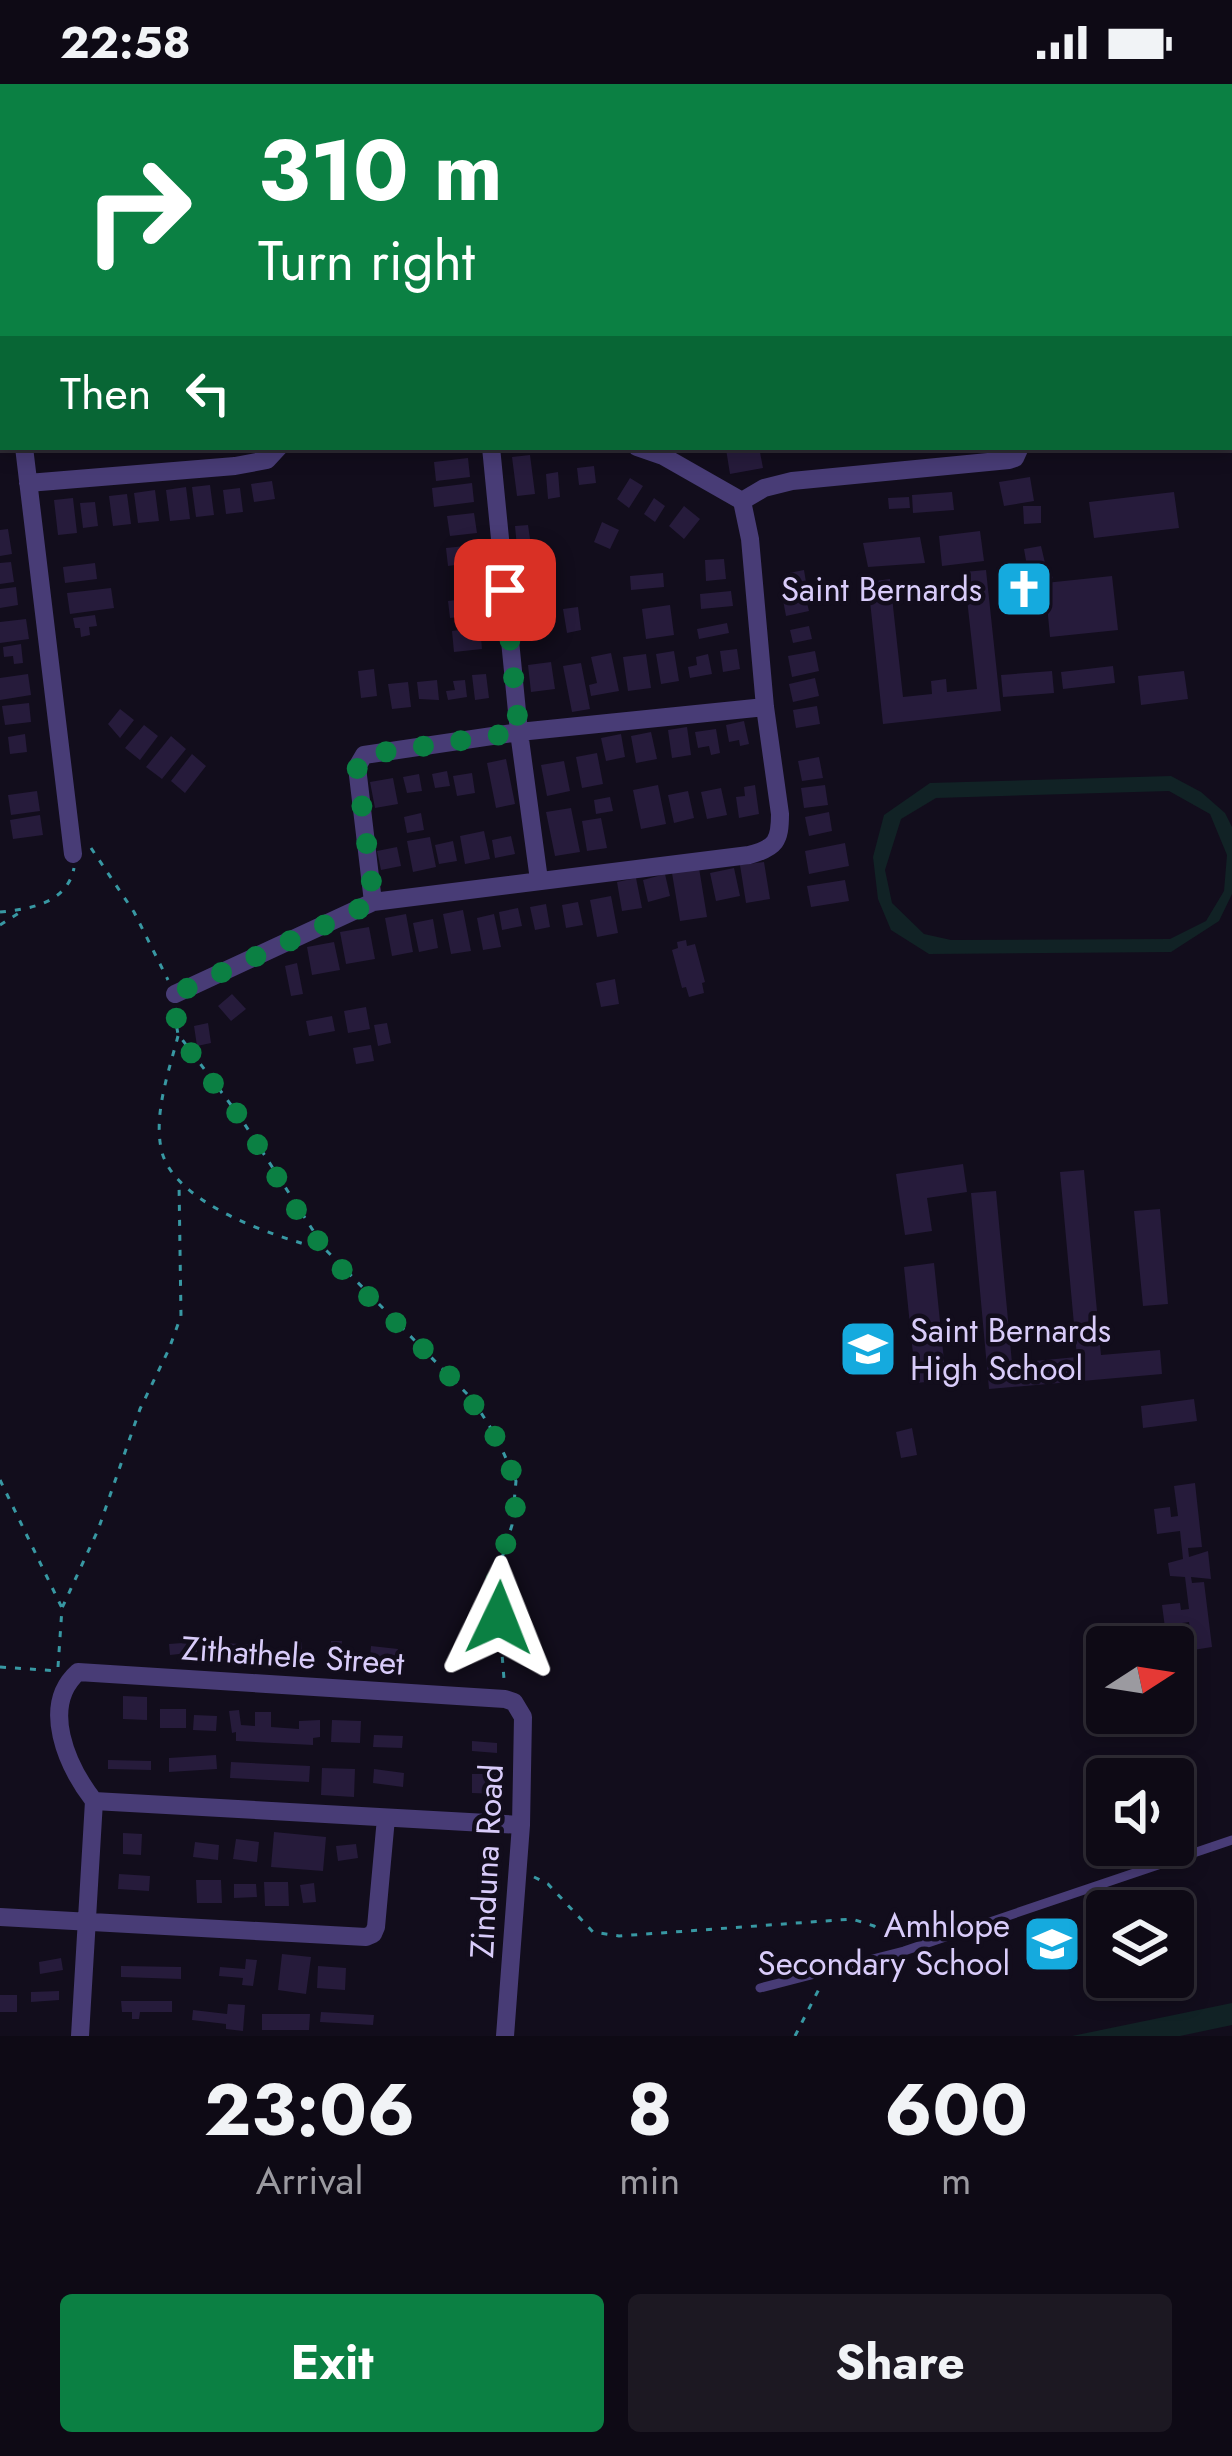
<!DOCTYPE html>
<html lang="en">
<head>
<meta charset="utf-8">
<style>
	body { margin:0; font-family:Jost,sans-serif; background:#1c1822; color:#f1f3f6; height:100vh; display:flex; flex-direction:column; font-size:45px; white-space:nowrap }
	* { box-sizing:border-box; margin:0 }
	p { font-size:39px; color:#9b9aa0 }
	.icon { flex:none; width:66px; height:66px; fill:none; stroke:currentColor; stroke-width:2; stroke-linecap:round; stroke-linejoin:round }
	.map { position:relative; height:1952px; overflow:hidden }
	.side { display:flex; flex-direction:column; background:#0e0a15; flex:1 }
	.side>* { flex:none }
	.guide { position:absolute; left:0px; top:0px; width:1233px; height:366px; box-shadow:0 6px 18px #0003,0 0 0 3px #2e2b34; background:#0b8043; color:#fff; overflow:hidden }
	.needle { width:78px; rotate:78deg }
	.buttons { position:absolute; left:1086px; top:1542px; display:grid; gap:24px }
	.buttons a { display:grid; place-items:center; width:108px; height:108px; border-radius:12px; background:#0e0a15; box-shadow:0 6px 18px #0003,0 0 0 3px #2e2b34; font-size:60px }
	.pin { position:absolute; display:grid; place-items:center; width:102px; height:102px; color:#fff; margin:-51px; border-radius:24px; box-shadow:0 6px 18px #0006 }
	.me { position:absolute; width:132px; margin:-66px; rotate:2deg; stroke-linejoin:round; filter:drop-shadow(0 0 9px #0008) }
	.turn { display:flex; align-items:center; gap:42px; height:252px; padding:0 60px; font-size:54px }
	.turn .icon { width:156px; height:156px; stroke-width:2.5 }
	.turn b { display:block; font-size:84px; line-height:102px }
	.then { display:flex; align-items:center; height:114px; padding:0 60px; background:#0003; gap:24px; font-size:45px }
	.eta { display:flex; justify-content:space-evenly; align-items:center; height:204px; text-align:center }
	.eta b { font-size:72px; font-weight:700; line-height:84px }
	.primary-button { display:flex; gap:24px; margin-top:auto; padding:24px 60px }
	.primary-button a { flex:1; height:138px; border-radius:12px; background:#0b8043; color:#fff; font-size:48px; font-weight:700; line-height:138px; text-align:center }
	.primary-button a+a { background:#1c1822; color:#f1f3f6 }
	.status { display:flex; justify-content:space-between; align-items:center; height:84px; padding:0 60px; background:#0e0a15; direction:ltr }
	.status svg { height:33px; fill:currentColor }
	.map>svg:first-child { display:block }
	.green { fill:#112225; fill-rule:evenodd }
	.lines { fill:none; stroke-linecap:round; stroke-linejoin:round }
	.stream { stroke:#0d1535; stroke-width:4.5 }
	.building { fill:#261b3b }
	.path { stroke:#3898a3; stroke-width:3; stroke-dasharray:6 9; stroke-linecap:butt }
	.lane { stroke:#483c76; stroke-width:9 }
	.street { stroke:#483c76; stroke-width:18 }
	.secondary { stroke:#856cf1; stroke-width:27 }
	.route { stroke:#0b8043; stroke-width:21; stroke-dasharray:0 37.8 }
	.labels { text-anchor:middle; stroke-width:9; stroke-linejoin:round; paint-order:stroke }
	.poi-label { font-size:33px; fill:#d9ccfa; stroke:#120d1c; text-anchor:end }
	.street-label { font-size:33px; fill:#d9ccfa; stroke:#120d1c }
</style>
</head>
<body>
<div class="status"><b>22:58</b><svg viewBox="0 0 49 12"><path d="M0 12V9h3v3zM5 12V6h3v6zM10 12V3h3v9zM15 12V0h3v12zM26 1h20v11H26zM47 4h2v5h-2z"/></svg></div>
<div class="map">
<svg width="1232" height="1952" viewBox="0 0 1232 1952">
	<rect width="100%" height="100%" fill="#120d1c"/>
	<path class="green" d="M1171,692l30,16 24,21 7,14v67l-13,27 -48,31 -242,2 -38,-24 -13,-31 -5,-42 11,-42 46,-32zM1169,707l41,23 17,41 -3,36 -18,30 -36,18 -219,1 -27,-6 -32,-31 -7,-33 16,-51 35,-21z
		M1232,1919v22l-52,11h-108z"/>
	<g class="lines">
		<path class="stream" d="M1230,89l2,-1"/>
	</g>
	<path class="building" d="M737,363h22l4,21 -33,6 -4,-25z
		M530,371l5,39 -18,2 -5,-39z
		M468,374l2,19 -34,4 -2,-19z
		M594,382l2,17 -17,2 -2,-17z
		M558,388l2,25 -12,2 -2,-25z
		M1030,393l4,24 -30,5 -5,-24z
		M630,394l13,8 -14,22 -12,-9z
		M272,397l3,18 -21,3 -3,-18z
		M472,399l2,19 -40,5 -2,-19z
		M210,401l4,30 -18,2 -4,-30z
		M186,403l4,32 -20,2 -4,-31z
		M240,404l3,24 -17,2 -3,-24z
		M155,406l4,31 -21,2 -4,-30z
		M952,408l2,18 -41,3 -1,-18z
		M1174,408l5,36 -85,10 -5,-36z
		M127,410l4,30 -18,2 -4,-30z
		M909,413l1,11 -21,1 -1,-11z
		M73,414l4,35 -19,2 -4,-35z
		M654,414l11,8 -10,16 -11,-8z
		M95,418l3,24 -15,2 -3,-25z
		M684,422l16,13 -16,20 -15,-13z
		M1023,422h18v17l-17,1z
		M474,429l3,20 -27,3 -3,-20z
		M602,438l17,8 -9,19 -16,-7z
		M528,441l3,21 -14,1 -2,-21z
		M8,445l4,25 -12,2v-26z
		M980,447l4,30 -42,5 -3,-30z
		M920,453l5,26 -57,4 -5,-24z
		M475,461l2,17 -29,4 -2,-18z
		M1041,462l4,17 -18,3 -3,-17z
		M724,475l2,20 -20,2 -1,-21z
		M11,478l3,20 -14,2v-21z
		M95,479l2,16 -32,4 -2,-16z
		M1046,479l7,15 -18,8 -7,-15z
		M804,486l2,12 -20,4 -2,-12z
		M986,486l15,141 -118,13 -15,-142 22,-3 13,118 29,-3 -1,-13 15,-2 1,13 30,-3 -13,-117z
		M478,487l3,20 -24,3 -2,-20z
		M663,489l1,14 -33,3 -1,-14z
		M1112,492l6,54 -68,7 -5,-54z
		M16,503l2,18 -18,3v-19z
		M111,504l3,20 -44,6 -3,-21z
		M731,507l2,15 -32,3 -1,-15z
		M805,511l4,16 -23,5 -3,-16z
		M480,513l2,17 -32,4 -2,-17z
		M545,517l2,15 -21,3 -2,-16z
		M670,521l4,30 -28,4 -4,-30z
		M578,523l3,23 -14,3 -4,-24z
		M95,531l2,11 -8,1 1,8 -9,2 -1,-9h-5l-2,-10z
		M26,535l3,20 -29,4v-21z
		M727,539l2,10 -30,6 -2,-10z
		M809,542l3,13 -19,4 -3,-13z
		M480,543l2,22 -28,3 -2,-21z
		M21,560l2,19 -9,1 -1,-8 -9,1 -1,-10z
		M737,565l3,20 -17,3 -3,-21z
		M674,567l5,30 -18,3 -5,-30z
		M815,567l4,20 -27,6 -4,-21z
		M611,569l8,38 -28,5 -2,-11 8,-2 -6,-26z
		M646,570l5,34 -23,3 -5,-34z
		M708,570l4,20 -22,4 -2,-11 9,-2 -1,-8z
		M551,578l4,27 -24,3 -3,-27z
		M581,579l9,46 -18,3 -9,-46z
		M1113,582l2,17 -52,6 -2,-17z
		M374,585l3,27 -16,2 -3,-27z
		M1052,587l2,22 -51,4 -2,-22z
		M1184,587l4,28 -47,6 -3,-29z
		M28,590l3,21 -31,5v-22z
		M486,590l3,24 -14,2 -3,-25z
		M815,594l4,18 -26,6 -4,-18z
		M437,596l2,20 -20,-1 -2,-17z
		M465,596l2,17 -19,3 -2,-9 9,-1 -2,-9z
		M408,598l3,25 -19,2 -4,-25z
		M29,619l2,19 -26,3 -3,-19z
		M817,622l3,18 -24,4 -3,-18z
		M120,625l14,11 -14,18 -12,-14z
		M744,637l5,23 -9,2 -1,-6 -10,2 -3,-17z
		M144,641l14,11 -18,24 -15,-12z
		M687,643l4,28 -19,3 -4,-28z
		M716,645l4,24 -9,2 -2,-9 -11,2 -3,-16z
		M651,648l6,27 -21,4 -5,-27z
		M25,650l2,18 -17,2 -2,-17z
		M621,650l4,23 -19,4 -5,-23z
		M171,652l15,13 -24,30 -16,-12z
		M597,669l6,31 -21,4 -6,-31z
		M192,670l14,12 -21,27 -14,-12z
		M819,673l4,21 -21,3 -4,-20z
		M506,675l9,45 -19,4 -9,-45z
		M564,677l6,30 -23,5 -6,-31z
		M447,687l3,15 -15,2 -3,-14z
		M472,689l3,20 -18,3 -4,-20z
		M419,690l3,17 -15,2 -4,-16z
		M393,694l5,26 -23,4 -5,-26z
		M658,701l8,39 -25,5 -8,-39z
		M755,701l4,29 -20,4 -3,-21 9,-1 -1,-9z
		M825,701l3,20 -24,3 -3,-20z
		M721,704l6,27 -20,4 -6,-27z
		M37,707l3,20 -29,4 -3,-20z
		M688,707l6,27 -20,5 -6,-28z
		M610,713l3,14 -17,3 -2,-14z
		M571,724l9,44 -25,4 -9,-44z
		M829,728l3,19 -23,5 -4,-19z
		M421,729l3,17 -17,3 -3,-16z
		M40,731l3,20 -30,4 -3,-19z
		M601,734l6,30 -20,3 -5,-30z
		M484,747l6,28 -25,5 -5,-28z
		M511,752l4,18 -20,4 -3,-18z
		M430,753l6,30 -23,5 -6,-31z
		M453,757l4,20 -18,3 -4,-19z
		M845,759l4,23 -40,8 -4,-23z
		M397,763l4,19 -20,4 -4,-19z
		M764,778l6,37 -24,4 -6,-38z
		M699,784l8,49 -27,4 -8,-48z
		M734,784l6,28 -24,5 -6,-28z
		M665,790l5,22 -22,6 -5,-22z
		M636,794l6,30 -20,3 -5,-29z
		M845,796l4,21 -38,6 -4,-21z
		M611,812l7,37 -21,4 -7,-37z
		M578,818l5,23 -17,3 -4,-23z
		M546,820l4,23 -15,3 -5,-23z
		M518,824l4,18 -20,4 -3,-18z
		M463,826l8,41 -20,3 -8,-40z
		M406,830l7,38 -21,4 -7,-38z
		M494,830l7,33 -18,3 -6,-32z
		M433,835l5,29 -19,4 -6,-29z
		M369,843l6,32 -29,5 -6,-32z
		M686,856l1,6 8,-2 10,38 -3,1 2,10 -15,4 -3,-10 -4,1 -10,-38 6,-2 -1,-6z
		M334,858l6,28 -28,5 -5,-28z
		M297,879l6,31 -12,2 -6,-30z
		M615,895l4,25 -18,3 -5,-24z
		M232,910l14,15 -15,12 -13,-15z
		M366,923l4,22 -22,4 -4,-22z
		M332,932l3,15 -26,5 -3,-15z
		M208,939l3,20 -14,3 -3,-20z
		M387,939l4,20 -13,3 -4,-21z
		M371,961l3,16 -18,3 -3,-16z
		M963,1080l4,28 -40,6 5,33 -27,4 -9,-61z
		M1084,1086l17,185 59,-5 2,24 -173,15 -18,-196 25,-2 16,172 65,-6 -17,-185z
		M1160,1125l8,95 -25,2 -9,-95z
		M934,1179l12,117 -30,3 -12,-116z
		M1194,1315l3,22 -54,7 -2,-22z
		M912,1344l5,27 -16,3 -5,-26z
		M1195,1399l7,64 -14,1 1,9 19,-6 3,28 -20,-2 1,6 12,-1 8,65 -19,3 -4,-28 -7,1 1,10 -17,2 -4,-30 18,-2 1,7 8,-1 -4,-32 -15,-1 -2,-13 15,-4 -3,-28 -23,3 -3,-25 16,-2 1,10 7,-1 -4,-30z
		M331,1557h11l-3,29 -10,-1z
		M196,1558l1,10 -27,3 -1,-11z
		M208,1558l49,3 -1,14 -49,-3z
		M291,1558h11v9l12,1v11l-13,-1v7l-11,-1v-6l-24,-2 1,-11 24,2z
		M371,1562l27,3 -2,24 -27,-3z
		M123,1612l24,1v23l-24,-1z
		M160,1625h26v19h-26z
		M239,1626l2,15 14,1v-14h16v15l28,2v-8l21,-1v17l-7,1v7l-77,-4v-9l-4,1 -3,-22z
		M194,1631l23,1 -1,15 -23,-1z
		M332,1636l29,1 -1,22 -29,-1z
		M374,1651l29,1 -1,12 -29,-1z
		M472,1657l25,2v10l-25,-2z
		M216,1671l1,14 -48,3v-14z
		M108,1676l43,1v9l-43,-1z
		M231,1678l79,4 -1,16 -79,-4z
		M322,1684l33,1 -1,28 -33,-2z
		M374,1685l30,4 -1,14 -30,-4z
		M472,1690h27v20l-27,-1z
		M274,1748l52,5 -3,34 -52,-4z
		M123,1749l19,1 -1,21 -18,-1z
		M236,1755l23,3 -2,20 -24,-3z
		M195,1758l24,3 -1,15 -25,-3z
		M356,1760l2,14 -20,3 -2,-15z
		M119,1790l31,2 -1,15 -31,-2z
		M196,1796h25l1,23h-25z
		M264,1798h24l1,24h-24z
		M314,1799l2,19 -13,1 -3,-18z
		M234,1800h22l1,13 -23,1z
		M282,1870l29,3 -5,37 -28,-4z
		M61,1874l2,12 -23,4 -1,-12z
		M246,1875l11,1 -4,26 -11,-1 1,-7 -24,-2 1,-9 25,2z
		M121,1882l60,1v12l-60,-2z
		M318,1882l28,2 -1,22 -28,-2z
		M59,1907v9l-28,2v-10z
		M0,1911h17v17h-17z
		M121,1917h51v11h-32l-1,7h-7v-7h-10z
		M228,1920l17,1 -2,26 -17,-2v-5l-34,-4 1,-10 34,4z
		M321,1928l53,3 -1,10 -53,-3z
		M262,1930h48l-1,16h-47z"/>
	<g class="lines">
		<path class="path" d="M1137,0l1,3
			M91,764l43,64 34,68
			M0,828c31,-3 67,-9 74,-44
			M0,841l22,-14
			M174,928l4,22 62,83 85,132 148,151 24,38 19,43 -4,44 -16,53 8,101
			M178,952c-9,35 -24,76 -17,112 10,55 114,89 162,101
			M0,1396l62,128
			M0,1583l58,4
			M58,1583l4,-59 36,-78 42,-121 29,-60 12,-33 -2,-134
			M534,1793l14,7 45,48 26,4 233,-17 22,7 17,14
			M795,1952l25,-49"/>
		<path class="lane" d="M760,1904l144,-37 328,-111"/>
		<path class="street" d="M950,0v3
			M803,3l23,-3
			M0,84h3
			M0,147l3,24
			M0,245h3
			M24,363l49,407
			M491,363l28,285 20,148
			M28,399l207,-17 32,-6 12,-13
			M742,417l22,-13 28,-7 217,-21 6,-2 5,-11
			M373,818l-16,-135 7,-12 155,-23 246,-25
			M175,910l198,-92 376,-47c27,-7 31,-14 31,-41l-15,-107 -15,-168 -8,-38 -79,-45 -26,-9
			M94,1717l427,24
			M0,1833l366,20 7,-3 3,-7 10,-109
			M80,1952l14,-235c-27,-35 -54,-95 -16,-129l427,27 9,3 9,15 -2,108 -16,211"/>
		<path class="secondary" d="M657,0v3
			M1230,116l2,-1
			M1230,218l2,17"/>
	</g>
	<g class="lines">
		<path class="route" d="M499,1534c-1,-14 -5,-31 -2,-45 7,-30 27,-67 16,-98 -34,-95 -125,-149 -187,-224 -34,-41 -59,-96 -90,-139 -26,-36 -66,-71 -61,-118l199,-92 -17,-135 7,-12 155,-23 -14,-142"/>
	</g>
	<defs>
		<symbol id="church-square" viewBox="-11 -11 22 22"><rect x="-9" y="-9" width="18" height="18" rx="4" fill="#15aade" stroke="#120d1c"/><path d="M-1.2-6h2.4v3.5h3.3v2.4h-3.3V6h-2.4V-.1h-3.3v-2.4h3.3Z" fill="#fff"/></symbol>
		<symbol id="school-square" viewBox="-11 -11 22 22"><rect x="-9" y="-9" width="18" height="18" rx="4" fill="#15aade" stroke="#120d1c"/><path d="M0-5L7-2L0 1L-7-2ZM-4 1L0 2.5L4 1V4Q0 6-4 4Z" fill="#fff"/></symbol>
	</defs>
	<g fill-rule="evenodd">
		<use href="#church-square" x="991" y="472" width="66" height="66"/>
		<use href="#school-square" x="835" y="1232" width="66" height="66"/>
		<use href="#school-square" x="1019" y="1827" width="66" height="66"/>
	</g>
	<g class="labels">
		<g class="poi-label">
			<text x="982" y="517">Saint Bernards</text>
			<text x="910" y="1258" text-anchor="start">Saint Bernards<tspan x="910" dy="38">High School</tspan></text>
			<text x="1010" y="1853">Amhlope<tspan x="1010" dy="38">Secondary School</tspan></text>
		</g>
		<g class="street-label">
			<text transform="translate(293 1571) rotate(4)" y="12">Zithathele Street</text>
			<text transform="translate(486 1777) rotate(-87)" y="12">Zinduna Road</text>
		</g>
	</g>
</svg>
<div class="buttons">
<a><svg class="needle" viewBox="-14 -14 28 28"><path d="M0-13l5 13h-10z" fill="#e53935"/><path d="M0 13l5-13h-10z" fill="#9b9aa0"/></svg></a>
<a><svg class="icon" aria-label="sound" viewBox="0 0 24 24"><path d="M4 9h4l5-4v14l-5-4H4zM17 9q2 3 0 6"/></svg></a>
<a><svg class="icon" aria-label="layers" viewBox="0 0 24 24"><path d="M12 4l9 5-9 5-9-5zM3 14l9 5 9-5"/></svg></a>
</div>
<div class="pin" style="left:505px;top:506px;background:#d93025"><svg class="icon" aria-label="arrive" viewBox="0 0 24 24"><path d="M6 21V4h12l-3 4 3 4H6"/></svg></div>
<svg class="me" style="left:499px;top:1534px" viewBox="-20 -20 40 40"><path d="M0-17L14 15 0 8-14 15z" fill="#0b8043" stroke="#fff" stroke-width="4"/></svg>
<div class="guide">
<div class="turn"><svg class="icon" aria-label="right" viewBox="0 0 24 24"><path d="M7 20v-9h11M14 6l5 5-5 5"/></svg><div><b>310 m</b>Turn right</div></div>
<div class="then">Then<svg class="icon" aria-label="left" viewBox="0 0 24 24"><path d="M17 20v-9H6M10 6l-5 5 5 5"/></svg></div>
</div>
</div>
<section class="side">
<div class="eta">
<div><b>23:06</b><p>Arrival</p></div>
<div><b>8</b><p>min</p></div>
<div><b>600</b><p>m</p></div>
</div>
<div class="primary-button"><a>Exit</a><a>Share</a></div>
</section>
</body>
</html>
